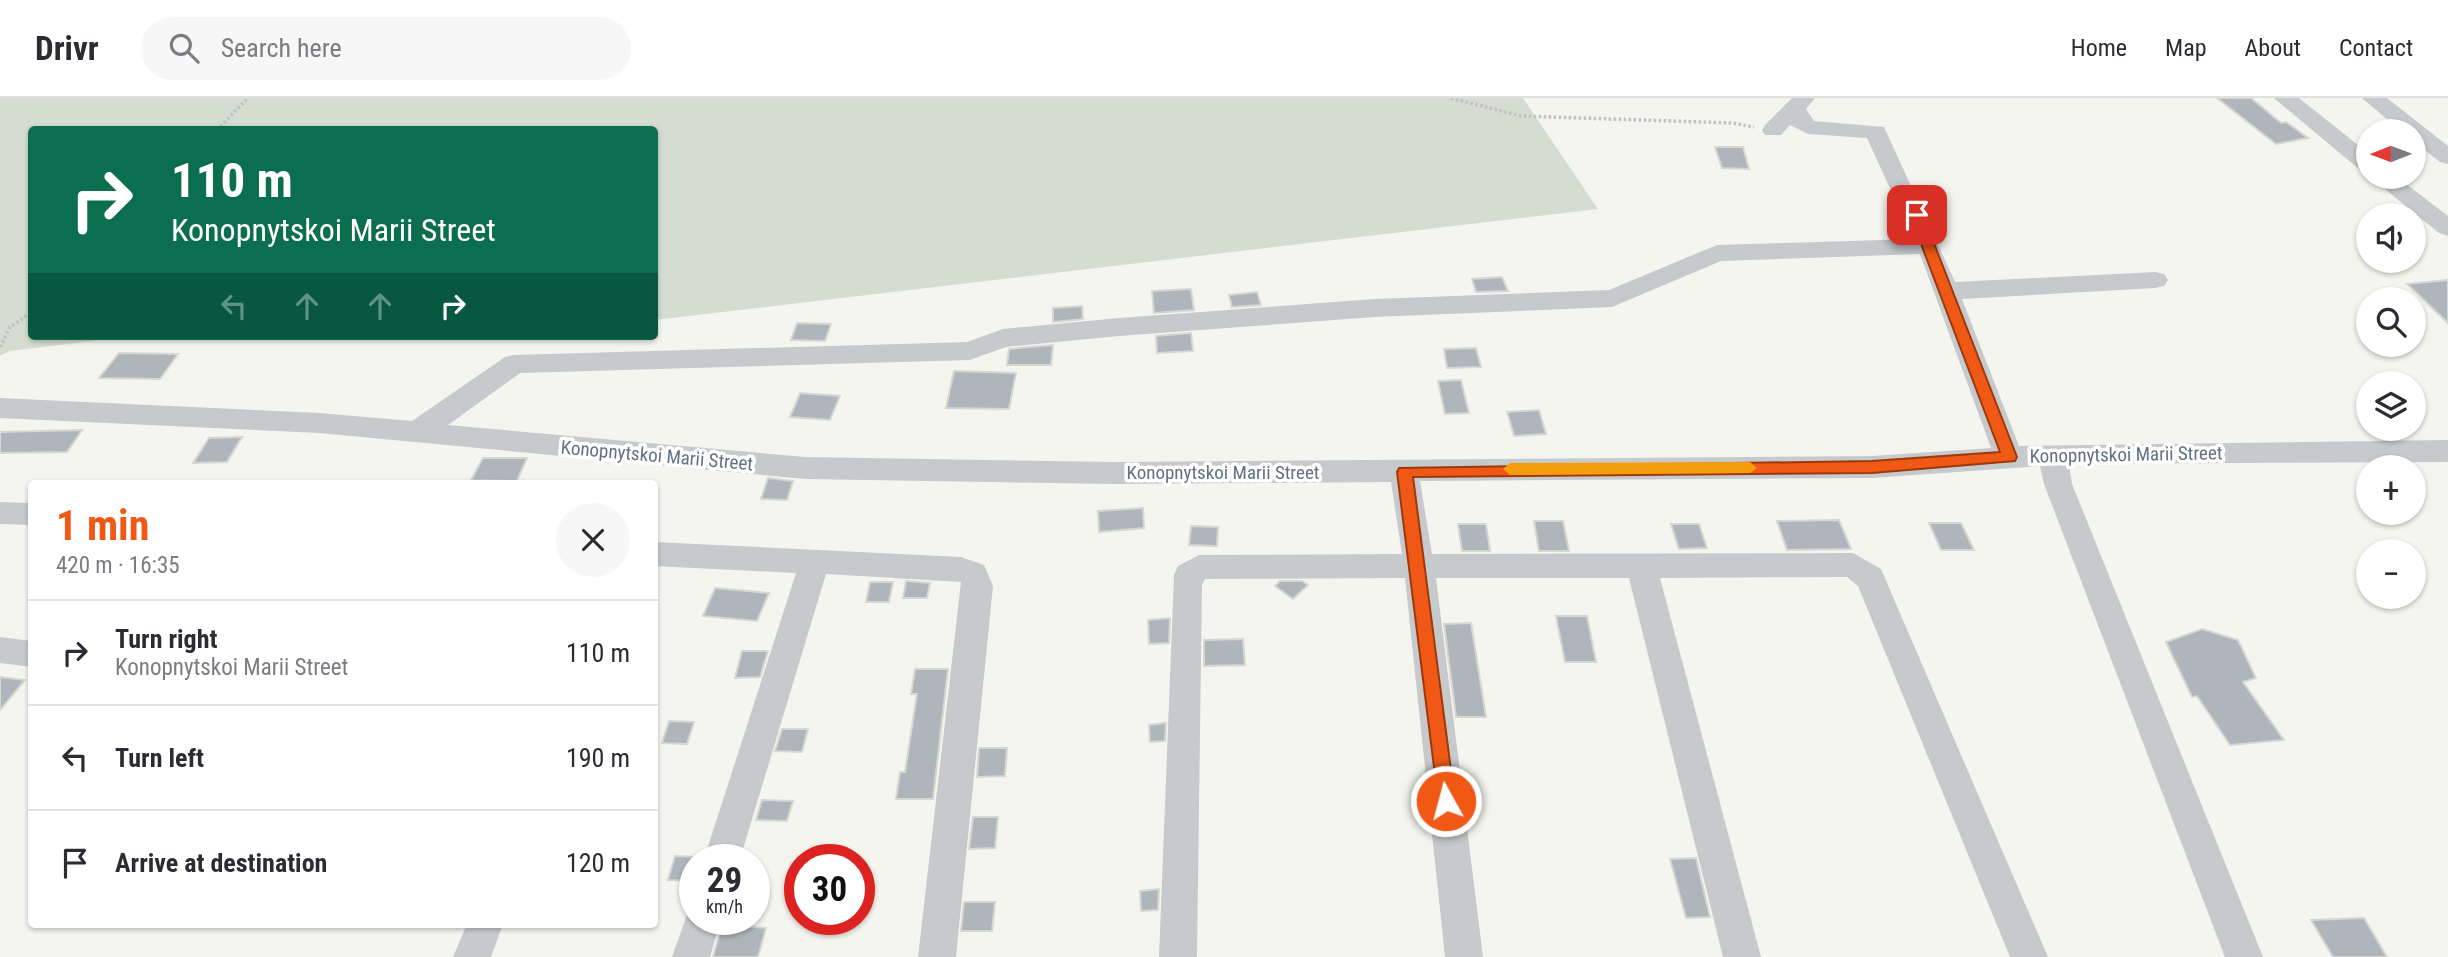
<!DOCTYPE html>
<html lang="en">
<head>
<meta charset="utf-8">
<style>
	body { margin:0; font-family:"Roboto Condensed",sans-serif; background:#f7f7f7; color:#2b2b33; height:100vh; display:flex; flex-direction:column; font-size:26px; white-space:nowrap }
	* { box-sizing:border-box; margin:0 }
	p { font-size:23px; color:#7c7c81 }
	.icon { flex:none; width:38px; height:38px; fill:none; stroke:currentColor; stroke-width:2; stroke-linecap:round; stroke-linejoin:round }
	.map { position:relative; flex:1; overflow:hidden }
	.side { position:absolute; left:28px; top:382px; width:630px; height:448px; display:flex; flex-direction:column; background:#fff; border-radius:7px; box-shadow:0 2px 5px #0004 }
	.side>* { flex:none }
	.top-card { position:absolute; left:28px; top:28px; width:630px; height:214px; border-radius:7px; box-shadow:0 2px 5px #0004; background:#0b6e4f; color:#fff; overflow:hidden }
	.needle { width:46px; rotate:269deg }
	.fabs { position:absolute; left:2356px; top:21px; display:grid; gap:14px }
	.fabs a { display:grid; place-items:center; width:70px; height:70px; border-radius:50%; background:#fff; box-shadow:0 2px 5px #0004; font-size:35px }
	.speed { position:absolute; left:679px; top:746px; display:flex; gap:14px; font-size:35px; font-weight:700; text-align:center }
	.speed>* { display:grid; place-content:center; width:91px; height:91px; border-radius:50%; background:#fff; box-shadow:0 2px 5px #0004; line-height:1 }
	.speed small { font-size:18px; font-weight:400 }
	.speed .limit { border:10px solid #d22; background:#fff; color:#111 }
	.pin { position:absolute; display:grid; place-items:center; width:60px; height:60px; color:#fff; margin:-30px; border-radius:14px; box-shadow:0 4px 10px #0006 }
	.me { position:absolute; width:77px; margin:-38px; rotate:353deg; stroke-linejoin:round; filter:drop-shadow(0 0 5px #0008) }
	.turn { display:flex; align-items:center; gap:24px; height:147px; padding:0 28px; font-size:32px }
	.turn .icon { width:91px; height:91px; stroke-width:2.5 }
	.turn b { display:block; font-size:49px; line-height:60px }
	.lanes { display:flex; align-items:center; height:66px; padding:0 28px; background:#0003; justify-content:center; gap:35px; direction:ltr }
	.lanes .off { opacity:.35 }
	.round { display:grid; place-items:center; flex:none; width:74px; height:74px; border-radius:37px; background:#f7f7f7 }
	.head { display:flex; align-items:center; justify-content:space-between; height:119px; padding:0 28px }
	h1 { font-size:42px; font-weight:700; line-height:52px; color:#f05915 }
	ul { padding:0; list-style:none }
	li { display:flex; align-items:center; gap:21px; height:105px; padding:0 28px; border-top:2px solid #e1e1e2 }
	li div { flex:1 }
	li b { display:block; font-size:26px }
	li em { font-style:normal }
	header { display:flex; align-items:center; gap:42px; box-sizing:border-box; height:98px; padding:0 35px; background:#fff; border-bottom:2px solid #e1e1e2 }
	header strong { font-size:33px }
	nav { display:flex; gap:38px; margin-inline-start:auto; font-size:24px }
	.search { width:490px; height:63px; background:#f7f7f7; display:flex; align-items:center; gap:18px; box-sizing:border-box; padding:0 24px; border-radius:38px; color:#7c7c81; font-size:26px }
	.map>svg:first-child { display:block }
	.green { fill:#d5ddd1 }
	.building { fill:#aeb5bb; stroke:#d6d6d3; stroke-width:2 }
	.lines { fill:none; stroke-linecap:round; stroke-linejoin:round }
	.path { stroke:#c0c1c3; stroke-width:3.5; stroke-dasharray:2.5 2.5; stroke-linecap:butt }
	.minor { fill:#c7cacd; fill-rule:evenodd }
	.route { fill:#f05915; stroke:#9c3a0e; stroke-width:2 }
	.slow { fill:#f59e0b }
	.labels { text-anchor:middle; stroke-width:7; stroke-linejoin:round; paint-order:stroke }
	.street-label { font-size:19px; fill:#617284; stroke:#fff }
</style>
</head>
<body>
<header>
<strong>Drivr</strong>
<div class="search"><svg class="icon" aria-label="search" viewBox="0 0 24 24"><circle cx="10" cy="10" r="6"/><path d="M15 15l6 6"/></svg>Search here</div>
<nav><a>Home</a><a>Map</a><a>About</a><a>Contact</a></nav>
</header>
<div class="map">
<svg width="2448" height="859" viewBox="0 0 2448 859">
	<rect width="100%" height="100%" fill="#f5f5f0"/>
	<path class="green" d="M0,0h1523l75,111 -943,111 -1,-190h-622v206h481l-36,4 -352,-3 -115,14 -10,5z"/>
	<path class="building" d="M2217,0h34l30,25 5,-1 22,16 -32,6z
		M1715,49h28l6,22 -27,-1z
		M1502,179l6,14 -32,1 -4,-13z
		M2448,182v43l-41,-39z
		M1191,191l3,21 -40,3 -2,-22z
		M1257,194l4,13 -29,2 -3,-12z
		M1082,208l1,13 -30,3v-14z
		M797,225l34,1 -6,17 -34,-1z
		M1191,235l2,18 -36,2 -1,-17z
		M1053,247l-2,20h-44l2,-16z
		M1476,250l5,19 -34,1 -3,-19z
		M119,255l59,1 -18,25 -61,-1z
		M954,273l62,2 -7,36 -63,-1z
		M1461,282l8,33 -24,1 -7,-33z
		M800,295l40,3 -10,24 -40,-3z
		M1539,312l7,24 -32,2 -7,-24z
		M82,332l-15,22 -67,1v-21z
		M242,339l-15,25 -34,1 16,-25z
		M483,360h44l-10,23 -46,-1z
		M768,380l25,3 -6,19 -26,-1z
		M1143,410l1,20 -45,4 -1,-21z
		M1839,422l12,29 -64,1 -10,-29z
		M1534,423h29l6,30h-30z
		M1929,425h32l13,27h-33z
		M1458,426h28l4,27h-28z
		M1671,426h28l8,24 -28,1z
		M1191,428l27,1 -1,19 -28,-1z
		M906,483l24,2 -3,15h-24z
		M1280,483h22l6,4 -15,14 -18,-13z
		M870,484h23l-4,20h-23z
		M715,490l54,5 -12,28 -54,-5z
		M1556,518h31l9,46h-31z
		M1170,520l-1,25 -20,1 -1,-24z
		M1471,525l15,94h-30l-12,-93z
		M2202,531l36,11 18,38 -13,4 41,58 -54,5 -33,-49 -5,1 -26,-55z
		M1243,541l2,26 -41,1v-26z
		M742,553h26l-8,26 -25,1z
		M915,571h33l-15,130h-37l4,-27h5l12,-78h-6z
		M0,579l25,3 -25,30z
		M669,623l25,1 -7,22 -25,-1z
		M1166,625l-1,18 -15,1 -1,-17z
		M782,631h26l-6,23 -27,-1z
		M979,650h28l-2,28 -28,1z
		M762,702l31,1 -6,20 -31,-1z
		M973,719h25l-3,31 -26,1z
		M675,758l20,1v24l-27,-1z
		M1696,760l14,59 -24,1 -16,-59z
		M1159,791l-1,21 -17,1 -1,-20z
		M964,804h31l-3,29h-31z
		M2364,820l23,39h-54l-22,-37z
		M722,827l44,3 -8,29h-45z"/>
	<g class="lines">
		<path class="path" d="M1451,0l70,18 211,7 22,4
			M217,32l31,-32
			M0,249l10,-20 22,-15"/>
		<path class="minor" d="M1792,0h23l-9,11 8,12 70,6 71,155 200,-10 9,2 4,6 -4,6 -9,2 -193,11 57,147 429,-6v22l-379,2 3,20 191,473h-38l-181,-473 -4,-18 -168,12 -452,3 12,73 421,-1 28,16 167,388h-38l-152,-371 -11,-9 -187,1 101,379h-38l-94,-379h-193l47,379h-38l-40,-379 -200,1 -3,6 -5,372h-38l15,-382 4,-9 21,-11 203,-1 -11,-72 -275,2 -311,-5 -486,-46 -319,-15v-20l319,15 93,8 93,-64 9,-2 453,-13 36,-13 116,-11 256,-19 234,-9 108,-45 196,-6 -46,-101 -59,-4 -18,-9 -9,10h-16l-3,-5 3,-5zM1920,156l71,194 -119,8 -756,6 -311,-5 -357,-32 72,-52 450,-13 36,-13 113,-11 256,-19 237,-10 109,-46z
			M2274,0h25l69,55v19l-8,-2z
			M2362,0h25l61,48v18l-8,-2 -27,-21v-10h-12z
			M2370,79h27l51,39v20l-9,-3z
			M0,404l32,1v22l-32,-1z
			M654,444l307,15 23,8 9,21 -37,371h-38l43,-375 -135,-8 -86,285h-36l92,-286 -142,-7z
			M0,539l32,4v26l-32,-4z
			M695,807v14h26l-11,38h-38l18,-51z
			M467,826h36l-12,33h-38z"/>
	</g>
	<path class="route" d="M1917,113l6,4 94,242 -2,4 -143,12 -459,4 42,324 -3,6 -6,3 -7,-3 -42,-335 2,-4 473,-7 128,-9 -90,-237z"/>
	<path class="slow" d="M1750,364l7,6 -7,5 -240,2 -7,-6 7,-6z"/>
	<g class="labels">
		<g class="street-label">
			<text transform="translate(2126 356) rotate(-1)" y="7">Konopnytskoi Marii Street</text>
			<text transform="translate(657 357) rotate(5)" y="7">Konopnytskoi Marii Street</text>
			<text x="1223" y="381">Konopnytskoi Marii Street</text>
		</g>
	</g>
</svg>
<div class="fabs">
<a><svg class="needle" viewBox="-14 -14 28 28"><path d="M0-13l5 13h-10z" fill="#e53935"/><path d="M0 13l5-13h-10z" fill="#7c7c81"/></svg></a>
<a><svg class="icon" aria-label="sound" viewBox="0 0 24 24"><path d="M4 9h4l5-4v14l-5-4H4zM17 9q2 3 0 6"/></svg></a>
<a><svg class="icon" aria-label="search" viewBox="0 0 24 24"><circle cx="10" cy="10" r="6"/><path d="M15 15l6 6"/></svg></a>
<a><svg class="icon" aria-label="layers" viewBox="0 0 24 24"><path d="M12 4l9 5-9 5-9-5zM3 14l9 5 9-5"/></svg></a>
<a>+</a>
<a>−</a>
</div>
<div class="speed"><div>29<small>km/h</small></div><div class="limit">30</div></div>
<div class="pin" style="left:1917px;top:117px;background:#d93025"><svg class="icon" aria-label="arrive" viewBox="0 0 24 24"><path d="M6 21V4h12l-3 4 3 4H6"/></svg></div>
<svg class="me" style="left:1446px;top:703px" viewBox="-20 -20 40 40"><circle r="17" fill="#f05915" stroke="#fff" stroke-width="3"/><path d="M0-11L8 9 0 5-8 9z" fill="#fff"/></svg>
<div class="top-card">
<div class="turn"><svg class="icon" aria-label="right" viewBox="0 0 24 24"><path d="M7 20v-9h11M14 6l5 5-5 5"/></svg><div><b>110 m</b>Konopnytskoi Marii Street</div></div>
<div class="lanes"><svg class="icon off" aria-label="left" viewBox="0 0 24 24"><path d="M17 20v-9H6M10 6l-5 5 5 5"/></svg><svg class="icon off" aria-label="ahead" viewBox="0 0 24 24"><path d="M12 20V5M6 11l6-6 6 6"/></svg><svg class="icon off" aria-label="ahead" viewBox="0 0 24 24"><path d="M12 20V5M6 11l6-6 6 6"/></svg><svg class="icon" aria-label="right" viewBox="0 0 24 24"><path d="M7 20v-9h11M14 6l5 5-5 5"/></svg></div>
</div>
<section class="side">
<div class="head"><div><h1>1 min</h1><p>420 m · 16:35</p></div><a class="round"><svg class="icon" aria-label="close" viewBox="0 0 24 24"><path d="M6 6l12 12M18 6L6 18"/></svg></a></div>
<ul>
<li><svg class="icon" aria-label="right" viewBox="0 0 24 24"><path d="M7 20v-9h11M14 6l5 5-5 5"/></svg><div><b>Turn right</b><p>Konopnytskoi Marii Street</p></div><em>110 m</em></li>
<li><svg class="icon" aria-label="left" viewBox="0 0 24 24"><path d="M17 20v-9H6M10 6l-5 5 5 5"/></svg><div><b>Turn left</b></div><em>190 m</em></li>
<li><svg class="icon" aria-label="arrive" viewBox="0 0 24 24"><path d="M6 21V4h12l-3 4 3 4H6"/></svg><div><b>Arrive at destination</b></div><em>120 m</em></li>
</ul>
</section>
</div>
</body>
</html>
